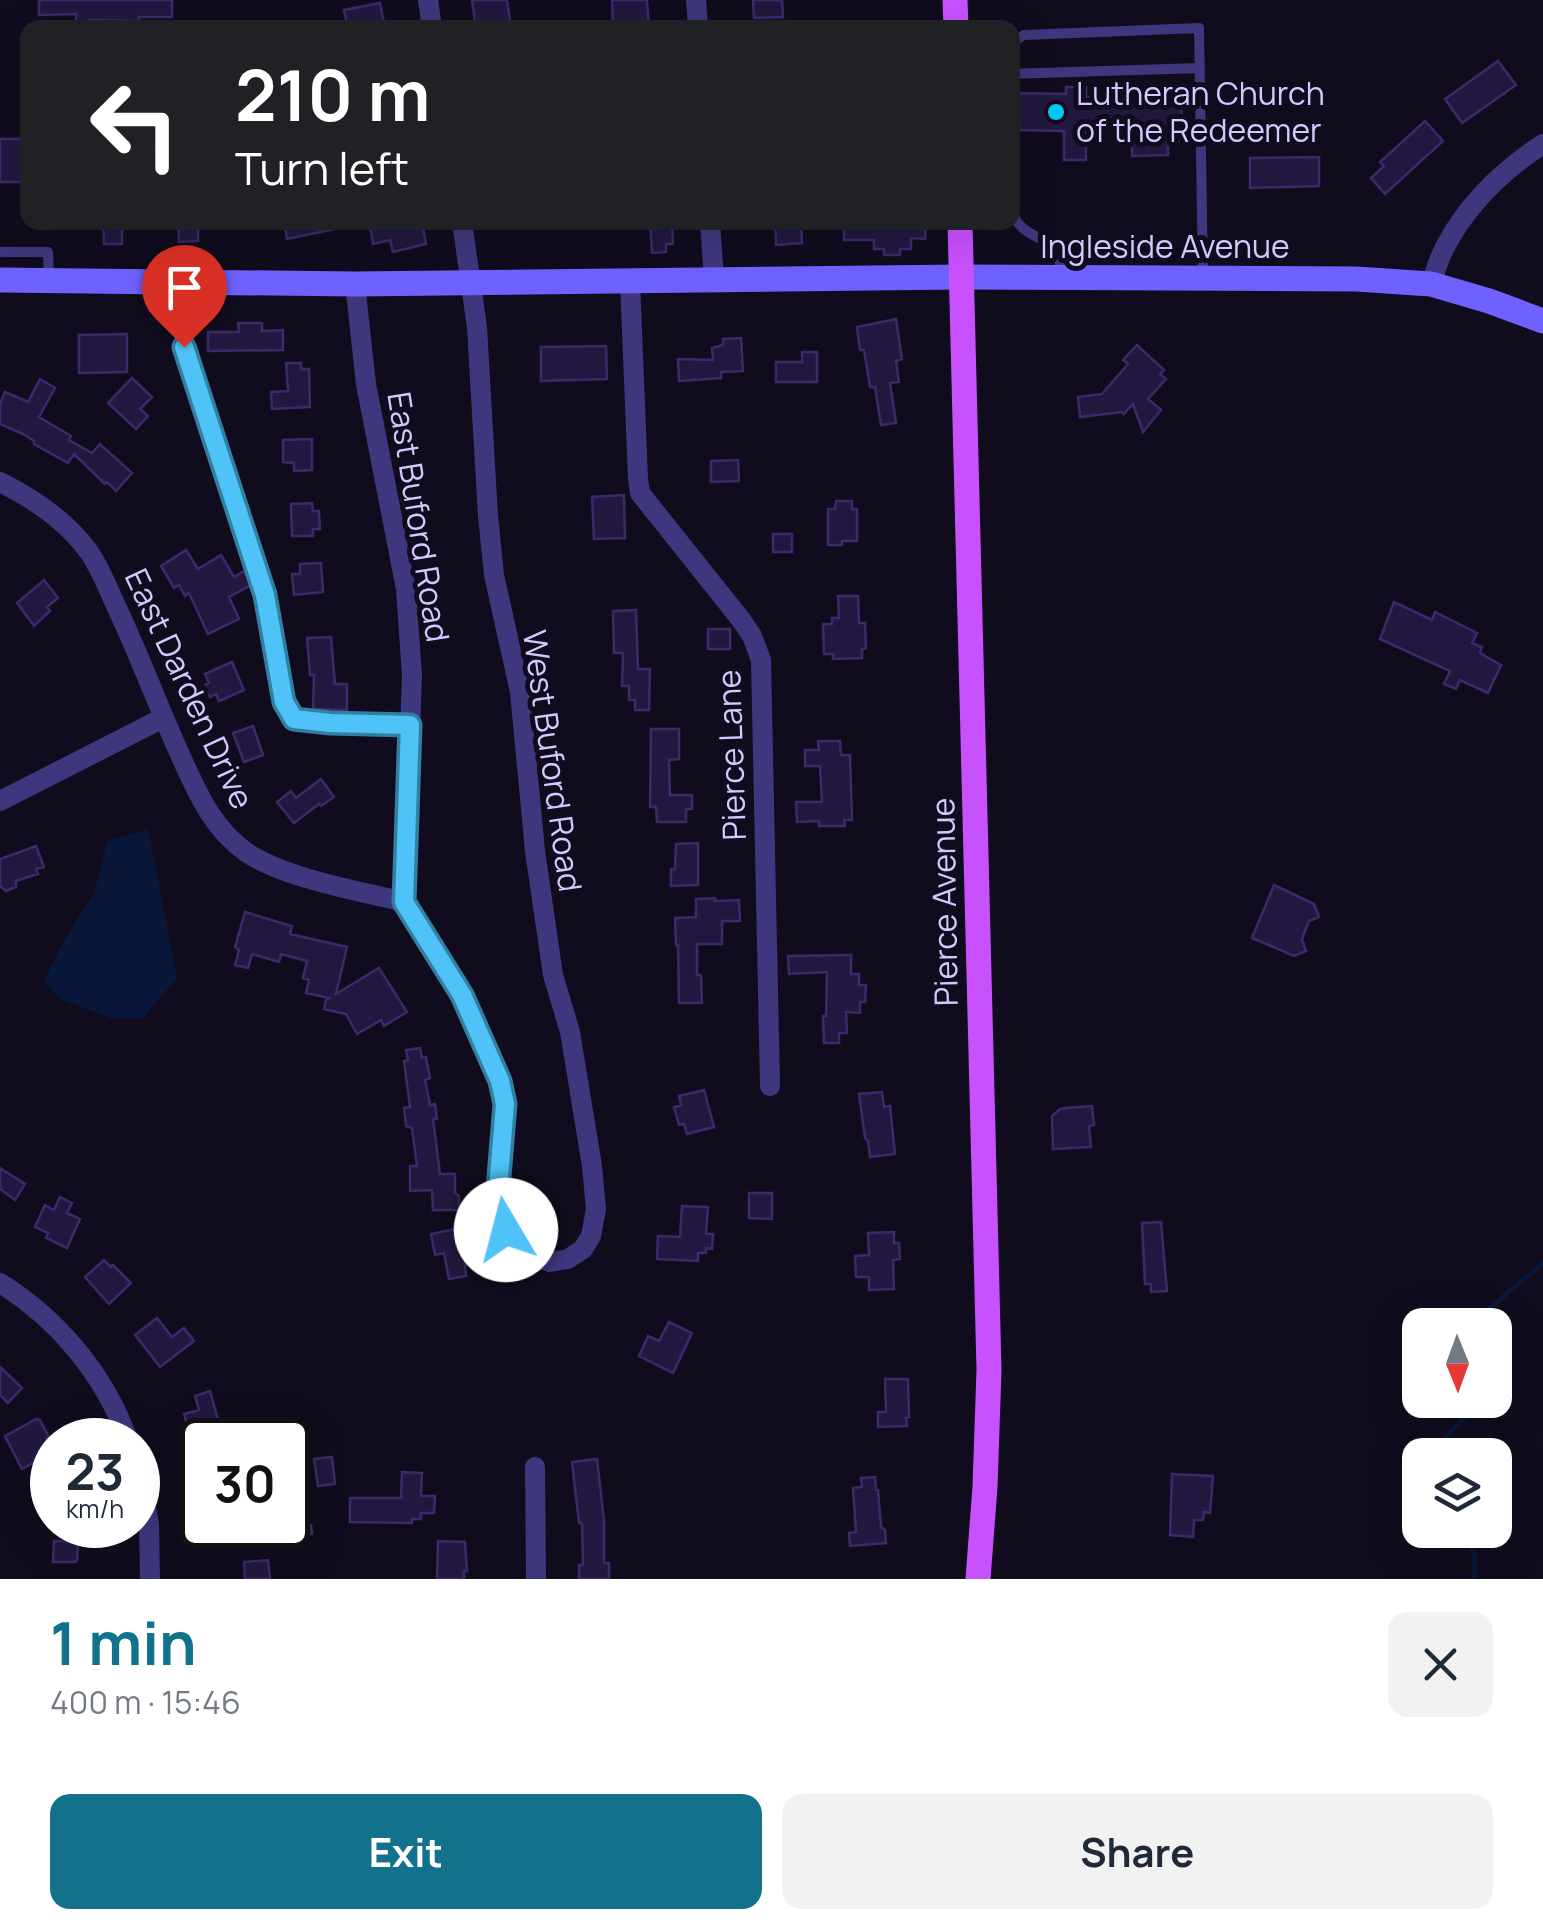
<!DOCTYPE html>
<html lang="en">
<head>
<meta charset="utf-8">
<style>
	body { margin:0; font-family:Manrope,sans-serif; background:#f2f2f3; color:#1f2937; height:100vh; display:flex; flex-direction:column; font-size:38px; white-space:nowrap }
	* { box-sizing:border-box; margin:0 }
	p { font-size:32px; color:#747a83 }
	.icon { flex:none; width:55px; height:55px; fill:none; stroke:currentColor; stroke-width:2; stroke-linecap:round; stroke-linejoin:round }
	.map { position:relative; height:1579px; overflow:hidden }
	.details { display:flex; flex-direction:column; background:#fff; flex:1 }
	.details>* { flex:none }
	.guide { position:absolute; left:20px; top:20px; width:1000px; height:210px; border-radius:20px; box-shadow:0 10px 40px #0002; background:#202124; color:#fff; overflow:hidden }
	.needle { width:65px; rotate:179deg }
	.controls { position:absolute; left:1402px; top:1308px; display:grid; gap:20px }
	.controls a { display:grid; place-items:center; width:110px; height:110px; border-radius:20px; background:#fff; box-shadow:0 10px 40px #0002; font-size:50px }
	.speed { position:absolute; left:30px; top:1418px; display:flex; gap:20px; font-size:50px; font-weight:700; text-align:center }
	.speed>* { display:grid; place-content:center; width:130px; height:130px; border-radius:50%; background:#fff; box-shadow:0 10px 40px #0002; line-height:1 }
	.speed small { font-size:25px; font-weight:400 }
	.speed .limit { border:5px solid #111; border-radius:15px; background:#fff; color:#111 }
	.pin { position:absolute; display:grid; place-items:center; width:85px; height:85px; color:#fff; margin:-102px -42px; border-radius:50% 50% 50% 0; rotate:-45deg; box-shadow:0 0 10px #0007 }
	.pin .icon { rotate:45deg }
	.me { position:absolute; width:110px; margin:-55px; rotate:352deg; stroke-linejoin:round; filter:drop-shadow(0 0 8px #0008) }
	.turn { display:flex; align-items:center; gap:35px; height:210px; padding:0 50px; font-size:45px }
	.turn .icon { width:130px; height:130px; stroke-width:2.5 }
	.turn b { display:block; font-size:70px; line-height:85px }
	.round { display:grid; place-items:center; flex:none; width:105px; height:105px; border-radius:20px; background:#f2f2f3 }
	.overview { display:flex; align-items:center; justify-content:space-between; height:170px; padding:0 50px }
	h1 { font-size:60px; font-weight:700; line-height:75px; color:#12728c }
	.primary-button { display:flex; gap:20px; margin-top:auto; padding:20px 50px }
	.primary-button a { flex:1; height:115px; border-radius:20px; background:#12728c; color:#fff; font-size:40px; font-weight:700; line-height:115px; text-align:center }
	.primary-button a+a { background:#f2f2f3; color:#1f2937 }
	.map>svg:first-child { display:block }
	.water { fill:#09183a }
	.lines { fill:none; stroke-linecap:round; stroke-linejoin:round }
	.stream { stroke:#09183a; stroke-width:5 }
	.building { fill:#22183f; stroke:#3b2a6b; stroke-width:2.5 }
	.lane { stroke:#3e377d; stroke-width:10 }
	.street { stroke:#3e377d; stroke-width:20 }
	.secondary { stroke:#6e61fe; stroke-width:25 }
	.primary { stroke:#c851fe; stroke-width:25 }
	.route-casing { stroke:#337fa1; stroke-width:25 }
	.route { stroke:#4fc3f7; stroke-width:18 }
	.poi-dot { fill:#01cbf3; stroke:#100c1e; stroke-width:4 }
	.labels { text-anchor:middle; stroke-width:10; stroke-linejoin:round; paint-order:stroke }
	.poi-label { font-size:32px; fill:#d3c9ff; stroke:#100c1e; text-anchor:start }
	.street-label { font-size:32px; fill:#d3c9ff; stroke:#100c1e }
</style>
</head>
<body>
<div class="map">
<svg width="1543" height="1579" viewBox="0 0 1543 1579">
	<rect width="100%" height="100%" fill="#100c1e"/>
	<path class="water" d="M148,829l29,149 -34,40h-32l-51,-19 -16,-19 23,-44 27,-43 14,-52z"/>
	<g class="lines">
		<path class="stream" d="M1457,1325l26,-11 60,-51
			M1442,1455l-2,-8 11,-16 32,-31
			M1467,1530l8,28 -1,21"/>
	</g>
	<path class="building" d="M39,0h133v17h-33v4l-50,-1v8h-13v-14l-37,1z
		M472,0h35l4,28h-35z
		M612,0h35l2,28h-36z
		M753,0h29l1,17 -29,1z
		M380,3l5,25h-33l-5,-4 -3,-14z
		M1498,61l18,24 -54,38 -17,-24z
		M1066,87h20v10l14,1v8l32,-1v-13l34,1v12h15l2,36 -15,1v13l-36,1v-14h-12v-18l-34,-1v37h-22v-29l-45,-1v-13h-7v-15h6v-9l48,1z
		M1425,121l18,20 -58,53 -14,-16 13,-12 -4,-4z
		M0,139h28v43h-28z
		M1319,157v29l-69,2v-30z
		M103,222h19v22h-18z
		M178,222h20v19l-19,1z
		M284,222h50l1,7 -48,10z
		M384,222h38l4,22 -33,8 -3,-12 -17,4 -3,-19z
		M650,222h22l1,22h-7v8l-14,1z
		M775,222h26l1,21 -26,2z
		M844,222h82l-1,17 -14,-1v11h-11v6h-16v-6h-10v-9h-30z
		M896,319l6,40 -6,2 3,21 -9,1 6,40 -15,2 -6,-38h-5l-6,-37h-4l-3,-23z
		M238,323h24v8l21,-1v20l-75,1v-19h31z
		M127,334v38l-48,1v-38z
		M741,338l2,33 -22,1v6l-42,3 -1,-22 35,1 -1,-12 11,-3v-6z
		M1137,345l27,25 -4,4 6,5 -18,20 13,11 -18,22 -10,-28 -9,10 -2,-2 -42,5 -2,-20 24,-3 26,-30 -5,-4z
		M606,346l1,33 -66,2v-34z
		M802,352h15v30h-41v-20h26z
		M286,363h15v6h8l1,38 -38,2 -1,-17 17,-1z
		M132,378l20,19 -12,12 8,7 -12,13 -28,-26z
		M40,379l15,9 -16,29 32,19 -2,4 23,13 8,-9 32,29 -16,18 -9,-9 -2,2 -31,-30 -6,9 -34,-19v-3l-9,-6 -25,-11v-20l5,-12 23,10z
		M312,439v31l-18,1v-8l-11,-1v-22z
		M738,460l1,21 -28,1v-21z
		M624,495l1,43 -31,1 -2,-42z
		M836,501h16v8h5v32h-15v4h-14v-36h7z
		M312,503l1,8h6l1,18h-7v7h-21l-1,-32z
		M773,534h19v18h-19z
		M186,550l12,19 23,-14 13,22 10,-6 7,14 -22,12 10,22 -31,15 -19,-41 -4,3 -6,-11 -5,3 -13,-22z
		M321,563l2,29 -29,3 -2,-21h8v-10z
		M44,580l14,18 -11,9 3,4 -16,15 -17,-23z
		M838,596h20l1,27h6l1,25 -4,1v9l-29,1v-5h-9l-1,-30h9v-6h7z
		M1394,602l38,18 3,-8 42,21 -5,10 10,4 -2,6 21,12 -13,28 -28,-13 -4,9 -12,-5 6,-13 -70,-32z
		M636,610l2,59h12l-1,41h-14v-10h-6v-14h-7l1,-33h-9l-1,-42z
		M708,629h22v20h-22z
		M331,637l4,47h12v26l-34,-1 1,-34h-4l-3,-37z
		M232,662l12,28 -25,11 -3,-7 -6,3 -5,-12 4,-2 -4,-9z
		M253,726l10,29 -19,7 -11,-29z
		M651,729h28v30l-10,1 1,35h22v14h-6v13h-29l-1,-15h-6z
		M818,741h22l1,14h9l2,65h-8l1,6h-26v-5l-22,1 -1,-20h26l-2,-36h-15v-16h14z
		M321,779l13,18 -13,9 -2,-2 -25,19 -17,-21 14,-11 5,7z
		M698,843v42l-27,1v-17h4l1,-25z
		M36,846l8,21 -8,2 2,5 -22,7v6l-10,4 -6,-5v-27z
		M1274,885l40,19 5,13 -10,4 -7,18 4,12 -12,5 -42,-18z
		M715,898v3l24,-1 1,21h-18v23h-25v31h4l1,28h-23l-1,-58h-2l-1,-27 21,-1v-18z
		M245,912l47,14 -2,8 57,13 -11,47 43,-26 28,44 -23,14 -3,-6 -24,14 -11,-20 -22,-5 2,-9 3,-2 -23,-5 3,-13 -6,-2 4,-17 -26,-7 -2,8 -27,-8 -4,14 -13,-3 4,-15 -4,-3z
		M851,955v19h8v11h7l-1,17h-5v11l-14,-1 1,21h-8v10h-15l-1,-27h3l1,-44 -38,2 -1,-18z
		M420,1048l2,10 4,-1 4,21 -5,2 5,25 5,-1 2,15h-4l7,55h15v19l4,3v14h-26l-1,-20 -22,1v-25h7l-5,-38 -6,-2 -2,-18 6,-1 -6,-46 4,-1 -2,-10z
		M704,1090l10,37 -27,7 -3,-10 -5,1 -5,-18 7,-2 -2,-9z
		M882,1092l2,15 6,-1 5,48 -25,3 -2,-16 -3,-3 -6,-44z
		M1092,1106l2,19 -5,1 2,21 -38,2 -1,-33 8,-7 6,-1z
		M0,1168l25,16 -10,16 -15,-11z
		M749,1193h23v26l-23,-1z
		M60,1197l12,6 -5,10 13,6 -13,29 -21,-10 2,-5 -13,-6 10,-22 9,5z
		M682,1206l26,1 -2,27h7l-1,15 -6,-1v5h-8v8l-41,-2 1,-23 22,1z
		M1161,1222l6,69 -16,1v-8h-6l-3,-61z
		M466,1227l4,18 -7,1 3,30 -17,3 -5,-26 -9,2 -4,-21z
		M894,1232v11h5l1,16 -7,1 1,29 -25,1v-13h-13l-1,-21 14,-1 -1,-22z
		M104,1260l7,7 2,-2 18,18 -22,21 -24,-27z
		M157,1318l15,19 12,-9 10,13 -34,26 -25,-32z
		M669,1322l23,11 -19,40 -34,-17 9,-20 11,5z
		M0,1367l22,21 -14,15 -8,-8z
		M885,1379h23l1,38 -3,1 1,8 -29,1v-15h8z
		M210,1391l12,43 -21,6 -4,-15 -9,3 -4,-14 15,-4 -4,-14z
		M36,1419l4,1 9,17 -3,1 6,13v40h-8l-4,-32 -18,10 -17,-33z
		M332,1457l3,27 -17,2 -4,-27z
		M597,1459l7,61v43h5v16h-30v-14h4l-1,-42h-3l-7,-61z
		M402,1472l20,1 -1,23h14l-1,17h-13v6h-9v4l-62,-1v-24h51z
		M1172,1474l41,2 -3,37 -6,-1 -1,8h-9l-1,17 -23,-2z
		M875,1477l1,13h2l3,37 4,3 1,13 -36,3 -1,-13 7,-1 -3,-44 9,-1 -1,-9z
		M301,1518l1,7h9l1,9 -58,7 -1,-12 7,-4h28v-6z
		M54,1541l24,1 -1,18 -2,2h-22z
		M438,1541l27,1 2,29h-3v8h-27z
		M268,1560l2,19h-25l-1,-17z"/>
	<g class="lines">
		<path class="lane" d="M1012,56l4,-16 8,-5 175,-7 4,250
			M1012,74l188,-6
			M1012,213c15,34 53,18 48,65
			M0,252h48l1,28
			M162,283l103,312 19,107 10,17 36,4 80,2"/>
		<path class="street" d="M428,0l4,28
			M696,0l2,28
			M710,222l4,57
			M630,281l8,198 2,14 102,128 10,15 9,24 9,426
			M355,284l11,100 40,205 6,87 -8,226 58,93 39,86 4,23 -7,85 1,23 6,18 9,13 13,11 23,8 18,-3 15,-10 8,-13 5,-27 -4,-43 -22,-134 -17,-57 -18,-124 -15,-159 -26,-117 -6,-59 -11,-189 -15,-105
			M1431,284c4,-12 8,-26 14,-37 23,-44 58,-77 98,-103
			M0,482c34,17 66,38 89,70 11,16 19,36 27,54 24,50 43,103 66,153 16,35 31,70 64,93 37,26 113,39 158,50
			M0,801l163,-83
			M0,1283c58,36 105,92 128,157
			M535,1467l1,112
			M138,1469l11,55 1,55"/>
		<path class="secondary" d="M0,280l355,4 606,-7 395,2 75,5 58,17 54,20"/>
		<path class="primary" d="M955,0l1,28
			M960,222l29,1148 -4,117 -7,92"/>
	</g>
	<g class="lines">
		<defs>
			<path id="route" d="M184,347l81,248 19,107 10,17 36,4 80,2 -6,177 58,93 38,86 5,23 -7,85 1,23 7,18"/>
		</defs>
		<use href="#route" class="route-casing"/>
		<use href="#route" class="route"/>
	</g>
	<circle class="poi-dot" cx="1056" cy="112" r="10"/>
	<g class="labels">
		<g class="poi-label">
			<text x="1076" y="105">Lutheran Church<tspan x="1076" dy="37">of the Redeemer</tspan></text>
		</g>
		<g class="street-label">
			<text x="1165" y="258">Ingleside Avenue</text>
			<text transform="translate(418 517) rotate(81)" y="11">East Buford Road</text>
			<text transform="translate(189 689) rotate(65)" y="11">East Darden Drive</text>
			<text transform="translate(732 755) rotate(-92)" y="11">Pierce Lane</text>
			<text transform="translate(552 761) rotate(82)" y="11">West Buford Road</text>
			<text transform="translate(945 902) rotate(-91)" y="11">Pierce Avenue</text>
		</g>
	</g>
</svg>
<div class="controls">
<a><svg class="needle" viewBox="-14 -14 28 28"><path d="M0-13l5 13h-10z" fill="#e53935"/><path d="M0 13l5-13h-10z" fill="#747a83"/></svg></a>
<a><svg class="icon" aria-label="layers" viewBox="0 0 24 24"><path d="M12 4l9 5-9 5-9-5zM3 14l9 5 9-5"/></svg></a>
</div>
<div class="speed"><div>23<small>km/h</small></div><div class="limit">30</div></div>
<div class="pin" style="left:184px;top:347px;background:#d93025"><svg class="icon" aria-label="arrive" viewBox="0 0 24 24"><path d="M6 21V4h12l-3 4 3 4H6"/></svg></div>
<svg class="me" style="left:506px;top:1230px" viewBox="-20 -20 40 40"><circle r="19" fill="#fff"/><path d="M0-13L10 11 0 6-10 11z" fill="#4fc3f7"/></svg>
<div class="guide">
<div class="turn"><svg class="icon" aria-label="left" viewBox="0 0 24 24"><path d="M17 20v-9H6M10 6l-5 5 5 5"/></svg><div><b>210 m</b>Turn left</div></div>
</div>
</div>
<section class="details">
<div class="overview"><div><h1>1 min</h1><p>400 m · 15:46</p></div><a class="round"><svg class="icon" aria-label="close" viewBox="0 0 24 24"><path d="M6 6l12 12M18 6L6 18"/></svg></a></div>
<div class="primary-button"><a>Exit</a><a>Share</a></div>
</section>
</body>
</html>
